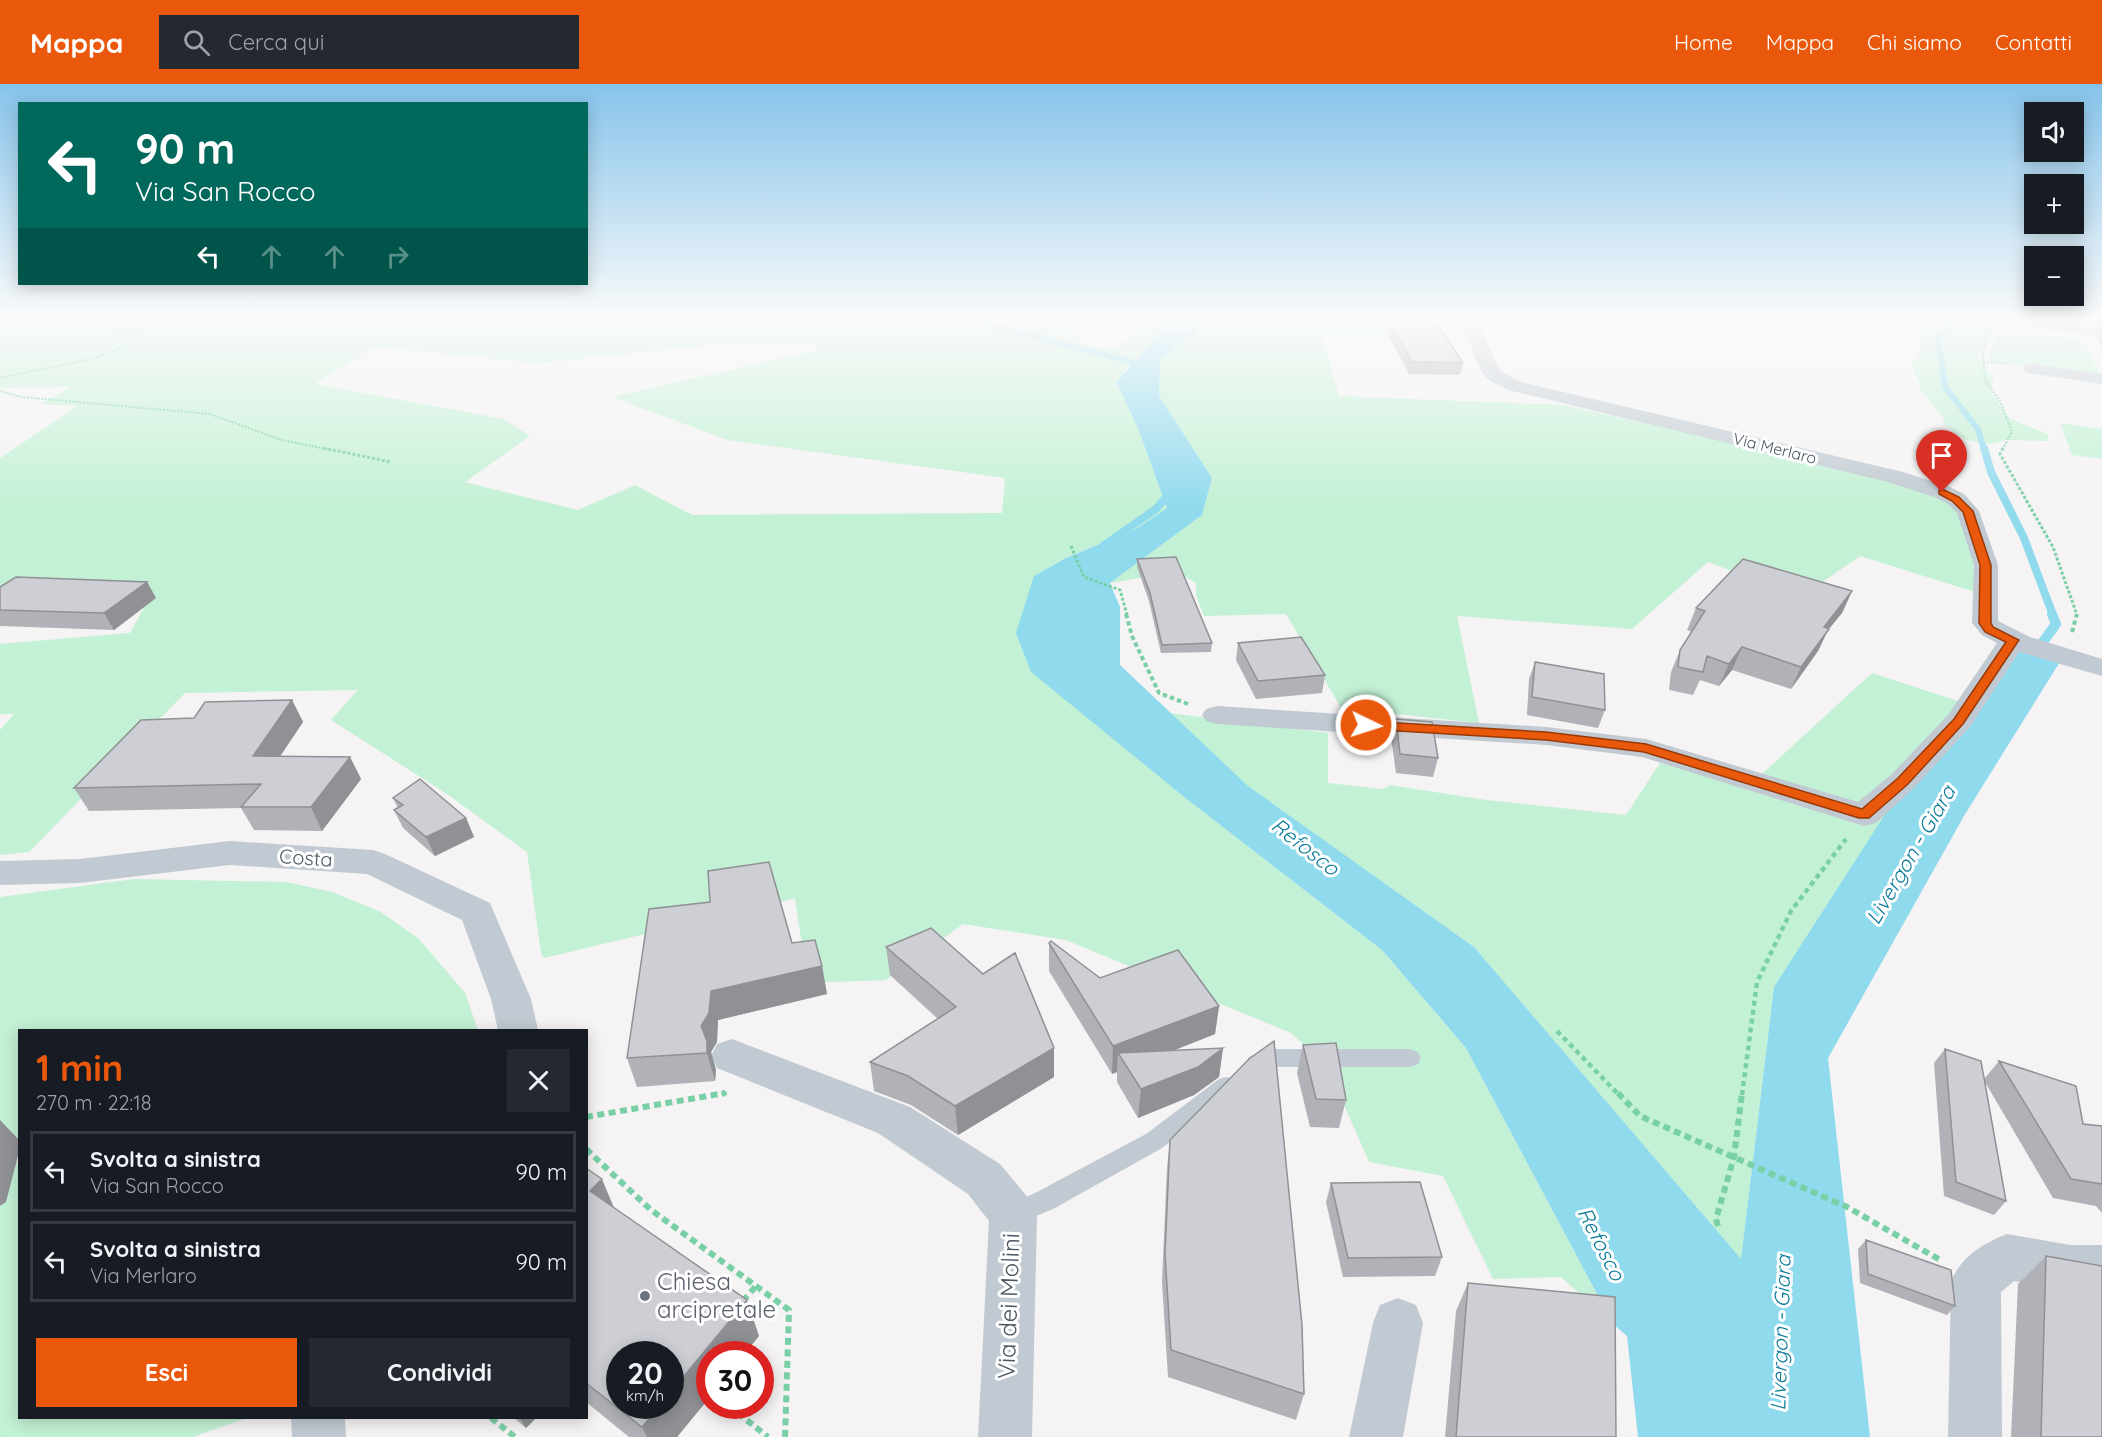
<!DOCTYPE html>
<html lang="it">
<head>
<meta charset="utf-8">
<style>
	body { margin:0; font-family:Quicksand,sans-serif; background:#242831; color:#f1f3f6; height:100vh; display:flex; flex-direction:column; font-size:22px; white-space:nowrap }
	* { box-sizing:border-box; margin:0 }
	p { font-size:20px; color:#9ea1a6 }
	.icon { flex:none; width:33px; height:33px; fill:none; stroke:currentColor; stroke-width:2; stroke-linecap:round; stroke-linejoin:round }
	.map { position:relative; flex:1; overflow:hidden }
	.side { position:absolute; left:18px; top:945px; width:570px; height:390px; display:flex; flex-direction:column; background:#171b24; border-radius:0px; box-shadow:0 3px 15px #0003 }
	.side>* { flex:none }
	.hud { position:absolute; left:18px; top:18px; width:570px; height:183px; border-radius:0px; box-shadow:0 3px 15px #0003; background:#00695c; color:#fff; overflow:hidden }
	.tools { position:absolute; left:2024px; top:18px; display:grid; gap:12px }
	.tools a { display:grid; place-items:center; width:60px; height:60px; border-radius:0px; background:#171b24; box-shadow:0 3px 15px #0003; font-size:30px }
	.speed { position:absolute; left:606px; top:1257px; display:flex; gap:12px; font-size:30px; font-weight:700; text-align:center }
	.speed>* { display:grid; place-content:center; width:78px; height:78px; border-radius:50%; background:#171b24; box-shadow:0 3px 15px #0003; line-height:1 }
	.speed small { font-size:15px; font-weight:400 }
	.speed .limit { border:9px solid #d22; background:#fff; color:#111 }
	.pin { position:absolute; display:grid; place-items:center; width:51px; height:51px; color:#fff; margin:-62px -26px; border-radius:50% 50% 50% 0; rotate:-45deg; box-shadow:0 0 6px #0007 }
	.pin .icon { rotate:45deg }
	.me { position:absolute; width:66px; margin:-33px; rotate:94deg; stroke-linejoin:round; filter:drop-shadow(0 0 4px #0008) }
	.turn { display:flex; align-items:center; gap:21px; height:126px; padding:0 18px; font-size:27px }
	.turn .icon { width:78px; height:78px; stroke-width:2.5 }
	.turn b { display:block; font-size:42px; line-height:51px }
	.lanes { display:flex; align-items:center; height:57px; padding:0 18px; background:#0003; justify-content:center; gap:30px; direction:ltr }
	.lanes .off { opacity:.35 }
	.round { display:grid; place-items:center; flex:none; width:63px; height:63px; border-radius:0px; background:#242831 }
	.head { display:flex; align-items:center; justify-content:space-between; height:102px; padding:0 18px }
	h1 { font-size:36px; font-weight:700; line-height:45px; color:#ea580c }
	.primary-button { display:flex; gap:12px; margin-top:auto; padding:12px 18px }
	.primary-button a { flex:1; height:69px; border-radius:0px; background:#ea580c; color:#fff; font-size:24px; font-weight:700; line-height:69px; text-align:center }
	.primary-button a+a { background:#242831; color:#f1f3f6 }
	ul { padding:0; list-style:none }
	li { display:flex; align-items:center; gap:18px; height:81px; margin:0 12px 9px; padding:0 6px; border:3px solid #363941; border-radius:0px }
	li div { flex:1 }
	li b { display:block; font-size:22px }
	li em { font-style:normal }
	header { display:flex; align-items:center; gap:36px; box-sizing:border-box; height:84px; padding:0 30px; background:#ea580c; color:#fff }
	header strong { font-size:28px }
	nav { display:flex; gap:33px; margin-inline-start:auto; font-size:21px }
	.search { width:420px; height:54px; background:#242831; display:flex; align-items:center; gap:15px; box-sizing:border-box; padding:0 21px; border-radius:0px; color:#9ea1a6; font-size:22px }
	.map>svg:first-child { display:block }
	.green { fill:#c3f1d5; fill-rule:evenodd }
	.water { fill:#90daee }
	.lines { fill:none; stroke-linecap:round; stroke-linejoin:round }
	.stream-far2 { stroke:#90daee; stroke-width:6 }
	.stream-far1 { stroke:#90daee; stroke-width:8 }
	.stream { stroke:#90daee; stroke-width:10 }
	.path-far4 { stroke:#7ad0a6; stroke-width:2; stroke-dasharray:2 1.5; stroke-linecap:butt }
	.path-far3 { stroke:#7ad0a6; stroke-width:3; stroke-dasharray:3 2; stroke-linecap:butt }
	.path-far2 { stroke:#7ad0a6; stroke-width:4; stroke-dasharray:4.5 3; stroke-linecap:butt }
	.path-far1 { stroke:#7ad0a6; stroke-width:4.5; stroke-dasharray:5 4; stroke-linecap:butt }
	.path { stroke:#7ad0a6; stroke-width:6; stroke-dasharray:7 4.5; stroke-linecap:butt }
	.service { fill:#c1cad2; fill-rule:evenodd }
	.minor { fill:#c1cad2; fill-rule:evenodd }
	.wall { fill:#b0b2b7 }
	.shaded-wall { fill:#909195 }
	.building { fill:#cdcfd5; stroke:#909195; stroke-width:1.5 }
	.route { fill:#ea580c; stroke:#983908; stroke-width:1.5 }
	.worship-dot { fill:#6b7280; stroke:#fff; stroke-width:2 }
	.labels { text-anchor:middle; stroke-width:6; stroke-linejoin:round; paint-order:stroke }
	.far-street-label { font-size:16px; fill:#4a5661; stroke:#fff }
	.street-label { font-size:20px; fill:#4a5661; stroke:#fff }
	.water-label { font-size:21px; font-style:italic; fill:#0c7c9b; stroke:#fff }
	.near-worship-label { font-size:24px; fill:#5b616d; stroke:#fff; text-anchor:start }
	.near-street-label { font-size:24px; fill:#4a5661; stroke:#fff }
</style>
</head>
<body>
<header>
<strong>Mappa</strong>
<div class="search"><svg class="icon" aria-label="search" viewBox="0 0 24 24"><circle cx="10" cy="10" r="6"/><path d="M15 15l6 6"/></svg>Cerca qui</div>
<nav><a>Home</a><a>Mappa</a><a>Chi siamo</a><a>Contatti</a></nav>
</header>
<div class="map">
<svg width="2102" height="1353" viewBox="0 0 2102 1353">
	<rect width="100%" height="100%" fill="#f5f3f3"/>
	<path class="green" d="M0,235h1045l21,6 17,18 30,7c13,-11 31,-28 48,-28l-4,14 -32,34 -9,13 23,48 28,77 -31,21 -70,29 -32,18 154,224 194,150 84,98 147,276 -52,-47 -68,2 -50,-103 -74,-14 -38,-87 -11,-15 -29,-27 -225,-93 -103,-16 -77,56 -78,3 -13,-84h-2l-249,59 -3,-5 -14,-101 -80,-58 -116,-74 27,-30 -173,3 -156,159 -29,3v-125l14,-16h-14v-70l130,-11 21,-38 -151,12v-149l78,-52 -38,-2 31,-17 -71,1zM754,257l57,1 6,8 -205,47 116,43 277,38 -3,35 -310,2 -57,-30 -57,25 -113,-28 65,-46 -26,-17 -189,-35 59,-37 164,16z
		M1201,235h242l8,20 -129,-4 17,61 224,9 158,35 194,48c7,2 16,4 23,7 32,18 37,64 37,97l-115,-36 -59,41 -93,-35 -76,67 -175,-13 22,107 -138,-15 -55,-94 -82,2 -8,-21v-12l-19,-11 -67,11 92,-68 10,-37 -53,-82 1,-37 37,-26z
		M1921,235h68l8,5 -1,4 -9,8v10l-10,9 17,25 -4,11 20,28 38,15v7l-42,-1 -16,4 -24,-4 -22,-16 -1,-7 -23,-28v-6l-9,-18 8,-9 -1,-31z
		M2020,250l62,5 20,38 -110,-15 -3,-7 8,-18z
		M2060,339l42,6v30l-30,-4z
		M1872,589l92,30 -190,284 -33,273 -267,-313 -227,-161 -78,-73 159,20v50l55,6 7,-4 96,15 140,15 34,-52 89,23z
		M134,795l152,3 46,10 49,20 38,27 46,54 13,37h-458l-1,114 -19,2v-249z
		M19,1076l1,258h227l-54,19h-193v-257z"/>
	<path class="water" d="M1162,235h39l-4,14 -37,26 -1,37 53,82 -10,37 -92,68 10,24v58l128,121 226,161 267,312 33,-272 110,-171 118,-172 59,16 -97,156 -136,242 42,379h-232l-11,-101 -14,-12 -147,-276 -84,-98 -194,-150 -157,-128 -15,-39 18,-57 32,-18 70,-29 31,-21 -28,-77 -23,-49 41,-46z"/>
	<g class="lines">
		<path class="stream-far2" d="M968,235l168,44
			M1947,235l1,4 -10,16 7,48 33,42 6,21"/>
		<path class="stream-far1" d="M1984,364l7,24 33,66 29,77
			M1103,462l53,-37 16,-19"/>
		<path class="stream" d="M2035,569l21,-29 -4,-10"/>
		<path class="path-far4" d="M1978,235l13,7h17
			M1990,235l2,8 -9,25 2,28 15,21 12,31 -10,18
			M1983,277l23,3
			M0,294l96,-20 32,-13 8,-12 -59,-14
			M0,307l21,6 189,17 72,26 49,10"/>
		<path class="path-far3" d="M323,364l68,14
			M2003,364l-3,6 53,93 24,68
			M1071,462l13,31 36,13 7,25"/>
		<path class="path-far2" d="M1126,530l6,22 27,57 29,11
			M2072,548l5,-18"/>
		<path class="path-far1" d="M1557,947l62,64
			M722,1011l5,-3
			M1742,1011l15,-113 34,-71 55,-72"/>
		<path class="path" d="M1618,1009l22,23 207,91 95,54
			M586,1033l139,-24
			M586,1065l65,61 138,100 -4,127
			M1718,1142l-2,-7 18,-62 8,-64
			M743,1217l13,-15
			M729,1322l39,31
			M491,1334l24,19"/>
		<path class="service" d="M1264,965h146l8,3 3,6 -3,6 -8,3h-142l-11,5 -8,-3 -3,-6 3,-6z
			M1227,993l8,2 3,7 -3,7 -73,55 -107,60 -42,18 -9,-3 -3,-8 3,-8 33,-15 109,-58 73,-55z"/>
		<path class="minor" d="M1460,235h16l23,51 22,12 382,90 47,15 14,7 15,17 19,54v56l32,16 72,22v17l-83,-24 -49,75 -56,61 -38,35 -12,3 -222,-69 -96,-12 -329,-21 -11,-3 -4,-6 4,-6 11,-3 329,21 100,12 212,63 34,-28 56,-59 49,-72 -15,-8 -10,-12 2,-58 -17,-52 -9,-9 -14,-7 -46,-15 -380,-92c-6,-4 -16,-7 -21,-12 -10,-9 -20,-45 -27,-59z
			M2032,237l70,4v10l-76,-6 -2,-3z
			M2032,280l70,10v10l-76,-11 -3,-4 3,-4z
			M230,757l143,9 12,4 105,49 41,96 7,31h-40l-7,-31 -29,-79 -95,-46 -137,-9 -150,18 -80,2v-24l80,-2z
			M732,955l178,68 90,57 30,36 7,15 -5,222h-54l11,-216 -21,-27 -90,-61 -161,-65 -6,-12 6,-12z
			M2007,1150l63,11h32v48l-32,-2 -56,-10 -13,11 1,145h-54l3,-156c11,-25 31,-37 56,-47z
			M1398,1214l18,7 7,18 -20,114h-54l24,-114 7,-18z
			M291,1334h54l1,19h-54z"/>
	</g>
	<path class="wall" d="M2086,235h16v4l-15,-1z
		M1390,239l73,40 -3,12 -51,-1 -21,-39z
		M2102,242v21l-6,-10z
		M1137,475l75,84 -1,9 -50,1 -12,-52 -12,-34z
		M147,498l9,16 -42,32 -114,-4v-39z
		M1852,507l-10,22 -14,17 -10,21 -27,38 -59,-19 -13,16 -19,-6 -7,15 -24,-5 2,-18 9,-22 12,-18 -5,-2 9,-22z
		M1238,559l87,32 -3,18 -66,6 -20,-39z
		M1535,578l70,48 -7,18 -71,-13 2,-36z
		M292,616l11,22 -23,34 70,1 11,22 -39,52 -68,-1 -13,-22 -152,3 -15,-23 120,-70z
		M1396,635l42,39 -5,19 -37,-4 -5,-36z
		M393,714l73,20 8,19 -39,19 -32,-28 -9,-18 4,-2z
		M792,859l30,23 5,28 -109,26 -1,22 -6,10 5,18 -1,11 -78,6 -10,-29z
		M1049,859l51,35 119,28 -4,28 -42,17 50,-3 -4,29 -25,18 -56,23 -21,-36v-10l-5,2 -63,-103z
		M886,863l168,101v29l-96,58 -47,-30 -37,-14 -4,-29 68,-43 -48,-44z
		M1303,961l43,55 -7,28 -29,-1 -13,-54z
		M1945,965l39,30 15,-18 84,63 19,2v87l-6,-7 -43,-8 -68,-116 21,119 -12,14 -50,-19 -10,-133z
		M1170,1056l134,254 -8,26 -128,-43 -6,-95 5,-114z
		M586,1084l28,40 145,128 -82,101h-48l-43,-35z
		M1331,1099l111,74 -7,19 -92,1 -17,-75z
		M1866,1156l89,66 -8,9 -87,-32 -2,-34z
		M2046,1172l56,181h-91l7,-153z
		M1468,1199l148,154h-171l11,-126z
		M514,1334h22l-10,10z"/>
	<path class="shaded-wall" d="M147,498l9,16 -42,32 -10,-17z
		M1852,507l-10,22 -14,17 -10,21 -27,38 10,-22 23,-40z
		M1742,563l-10,23 -13,16 10,-22z
		M292,616l11,22 -38,57 -12,-23z
		M350,673l11,22 -39,52 -11,-24z
		M466,734l8,19 -39,19 -9,-19z
		M822,882l5,28 -109,26 -1,22 -6,10 5,18 -1,11 -8,-28 -6,-27 10,-35z
		M1219,922l-4,28 -87,34 -10,-15 -1,19 -5,2 1,-28z
		M1054,964v29l-96,58 -3,-29z
		M1223,964l-4,29 -25,18 -56,23 3,-29z
		M0,1036l20,21v7l-14,54 -6,4z
		M602,1095l15,36 -27,-24z
		M747,1216l12,36 -15,18h-34v43l-33,40h-30l-5,-10 18,-21h10v-13z
		M520,1334h16l-10,10z"/>
	<path class="building" d="M1390,239l47,1 26,39 -51,-1z
		M1176,473l36,86 -50,2 -12,-52 -13,-34z
		M1743,475l109,32 -28,36 5,2 -28,38 -59,-20 -13,17 -22,-8 -4,16 -25,-5 2,-17 25,-39 -9,-3z
		M16,493l131,5 -43,31 -104,-3v-23z
		M1301,553l24,38 -67,6 -20,-38z
		M1535,578l69,12 1,36 -73,-13z
		M292,616l-39,56 97,1 -39,50h-70l20,-23 -187,4 67,-68 53,-2 11,-16z
		M1396,635l36,3 6,36 -38,-4z
		M420,695l46,39 -40,19 -32,-27 9,-5 -10,-7z
		M769,778l23,81 23,-3 7,26 -111,25 -2,22 -8,13 6,15v12l-80,5 22,-149 61,-7 -2,-31z
		M931,844l52,46 32,-21 39,95 -99,58 -47,-30 -38,-14 86,-55 -70,-60z
		M1051,857l49,37 78,-28 41,56 -106,40 -64,-103z
		M1274,957l28,284 2,69 -133,-44 -6,-96 5,-114 79,-81z
		M1336,959l10,57 -30,-1 -13,-54z
		M1223,964l-25,19 -57,22 -23,-36z
		M1945,965l36,12 25,140 -50,-19z
		M1999,977l77,25 7,38 19,2v58l-31,-5z
		M586,1084l16,11 -12,12 157,109 -77,93v-39h-50v52h40l-18,21 -56,-44z
		M1420,1098l22,75 -94,1 -17,-75z
		M1866,1156l85,30 4,36 -87,-32z
		M2046,1172l56,10v171h-61z
		M1468,1199l147,14 1,140h-160z"/>
	<linearGradient id="sky" x2="0" y2="1"><stop stop-color="#85c3ea"/><stop offset="0.55" stop-color="#fafafa"/><stop offset="1" stop-color="#fafafa" stop-opacity="0"/></linearGradient>
	<rect width="2102" height="425" fill="url(#sky)"/>
	<path class="route" d="M1942,405l17,8 14,14 18,54v58l2,4 26,13 -56,84 -55,60 -39,34h-10l-215,-66 -98,-12 -180,-11 -6,-4 6,-4 180,11 100,12 216,65 36,-31 56,-59 52,-77 -21,-10 -6,-9 1,-58 -17,-53 -11,-11 -13,-7v-4z"/>
	<circle class="worship-dot" cx="645" cy="1212" r="6"/>
	<g class="labels">
		<g class="far-street-label">
			<text transform="translate(1775 364) rotate(14)" y="6">Via Merlaro</text>
		</g>
		<g class="street-label">
			<text transform="translate(306 774) rotate(4)" y="7">Costa</text>
		</g>
		<g class="water-label">
			<text transform="translate(1305 763) rotate(38)" y="7">Refosco</text>
			<text transform="translate(1911 771) rotate(-60)" y="7">Livergon - Giara</text>
			<text transform="translate(1601 1160) rotate(63)" y="7">Refosco</text>
			<text transform="translate(1781 1249) rotate(-88)" y="7">Livergon - Giara</text>
		</g>
		<g class="near-worship-label">
			<text x="657" y="1206">Chiesa<tspan x="657" dy="28">arcipretale</tspan></text>
		</g>
		<g class="near-street-label">
			<text transform="translate(1009 1222) rotate(-88)" y="8">Via dei Molini</text>
		</g>
	</g>
</svg>
<div class="tools">
<a><svg class="icon" aria-label="sound" viewBox="0 0 24 24"><path d="M4 9h4l5-4v14l-5-4H4zM17 9q2 3 0 6"/></svg></a>
<a>+</a>
<a>−</a>
</div>
<div class="speed"><div>20<small>km/h</small></div><div class="limit">30</div></div>
<div class="pin" style="left:1942px;top:408px;background:#d93025"><svg class="icon" aria-label="arrive" viewBox="0 0 24 24"><path d="M6 21V4h12l-3 4 3 4H6"/></svg></div>
<svg class="me" style="left:1366px;top:641px" viewBox="-20 -20 40 40"><circle r="17" fill="#ea580c" stroke="#fff" stroke-width="3"/><path d="M0-11L8 9 0 5-8 9z" fill="#fff"/></svg>
<div class="hud">
<div class="turn"><svg class="icon" aria-label="left" viewBox="0 0 24 24"><path d="M17 20v-9H6M10 6l-5 5 5 5"/></svg><div><b>90 m</b>Via San Rocco</div></div>
<div class="lanes"><svg class="icon" aria-label="left" viewBox="0 0 24 24"><path d="M17 20v-9H6M10 6l-5 5 5 5"/></svg><svg class="icon off" aria-label="ahead" viewBox="0 0 24 24"><path d="M12 20V5M6 11l6-6 6 6"/></svg><svg class="icon off" aria-label="ahead" viewBox="0 0 24 24"><path d="M12 20V5M6 11l6-6 6 6"/></svg><svg class="icon off" aria-label="right" viewBox="0 0 24 24"><path d="M7 20v-9h11M14 6l5 5-5 5"/></svg></div>
</div>
<section class="side">
<div class="head"><div><h1>1 min</h1><p>270 m · 22:18</p></div><a class="round"><svg class="icon" aria-label="close" viewBox="0 0 24 24"><path d="M6 6l12 12M18 6L6 18"/></svg></a></div>
<ul>
<li><svg class="icon" aria-label="left" viewBox="0 0 24 24"><path d="M17 20v-9H6M10 6l-5 5 5 5"/></svg><div><b>Svolta a sinistra</b><p>Via San Rocco</p></div><em>90 m</em></li>
<li><svg class="icon" aria-label="left" viewBox="0 0 24 24"><path d="M17 20v-9H6M10 6l-5 5 5 5"/></svg><div><b>Svolta a sinistra</b><p>Via Merlaro</p></div><em>90 m</em></li>
</ul>
<div class="primary-button"><a>Esci</a><a>Condividi</a></div>
</section>
</div>
</body>
</html>
